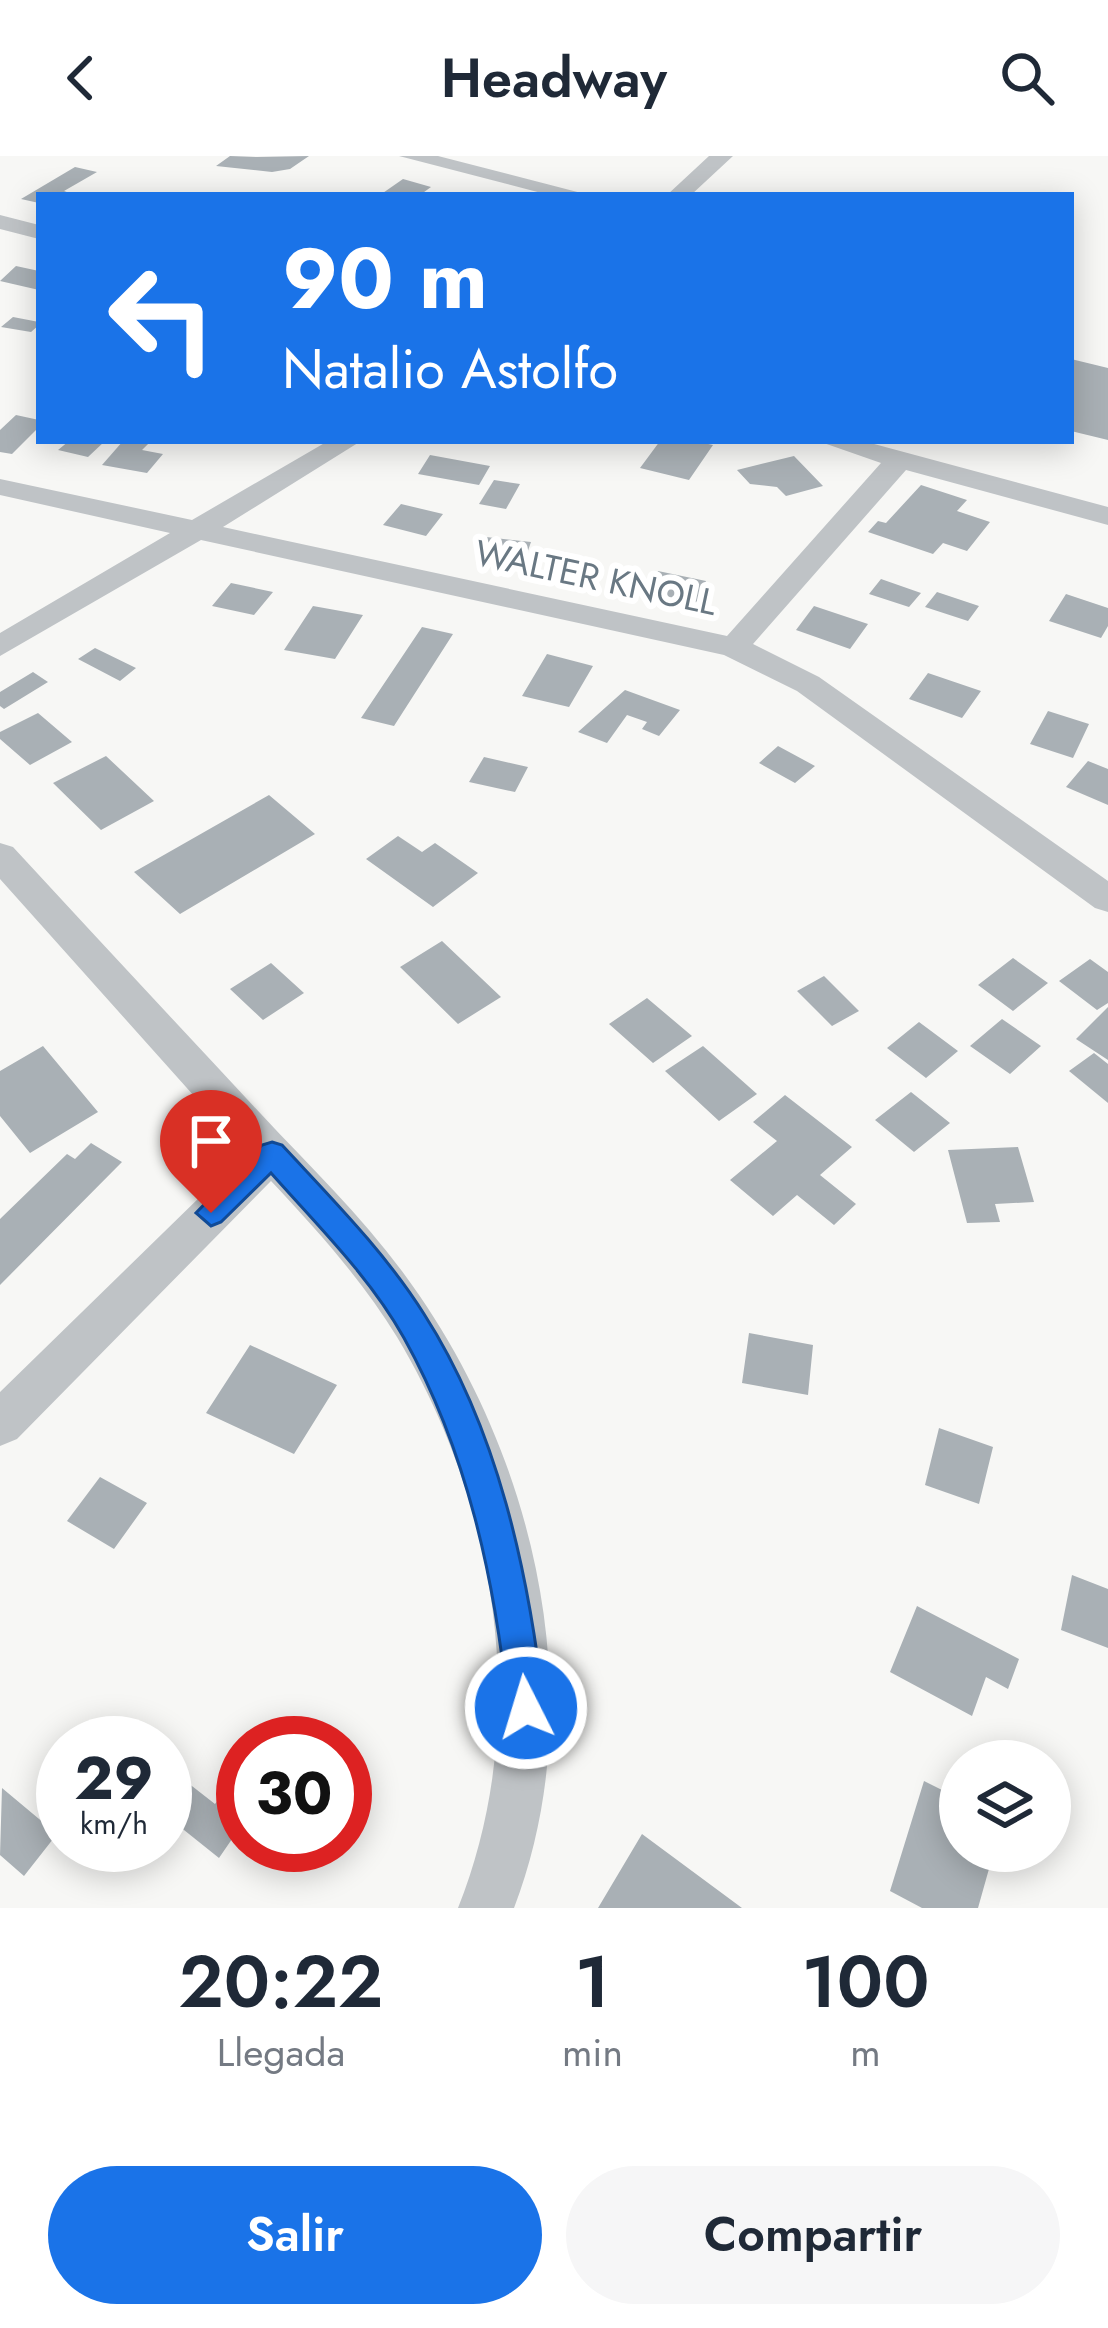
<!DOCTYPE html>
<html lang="es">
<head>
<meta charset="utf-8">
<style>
	body { margin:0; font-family:Jost,sans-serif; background:#f6f6f7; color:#1f2937; height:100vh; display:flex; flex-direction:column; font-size:45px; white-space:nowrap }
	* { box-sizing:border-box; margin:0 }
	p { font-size:39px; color:#747a83 }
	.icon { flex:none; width:66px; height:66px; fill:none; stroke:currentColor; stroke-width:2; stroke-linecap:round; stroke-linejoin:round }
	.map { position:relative; height:1752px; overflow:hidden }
	.drawer { display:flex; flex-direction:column; background:#fff; flex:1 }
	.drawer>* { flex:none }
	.banner { position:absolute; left:36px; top:36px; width:1038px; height:252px; border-radius:0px; box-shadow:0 6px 30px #0003; background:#1a73e8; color:#fff; overflow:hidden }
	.buttons { position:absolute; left:939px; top:1584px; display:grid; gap:24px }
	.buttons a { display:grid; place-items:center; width:132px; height:132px; border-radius:50%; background:#fff; box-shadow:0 6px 30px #0003; font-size:60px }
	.speed { position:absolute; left:36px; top:1560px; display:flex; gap:24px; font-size:60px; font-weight:700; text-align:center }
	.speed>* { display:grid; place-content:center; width:156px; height:156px; border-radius:50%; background:#fff; box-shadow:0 6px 30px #0003; line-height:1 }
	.speed small { font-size:30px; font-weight:400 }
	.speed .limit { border:18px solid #d22; background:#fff; color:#111 }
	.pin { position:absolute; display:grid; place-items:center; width:102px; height:102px; color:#fff; margin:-123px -51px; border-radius:50% 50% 50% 0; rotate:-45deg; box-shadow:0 0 12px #0007 }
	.pin .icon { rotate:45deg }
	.me { position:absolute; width:132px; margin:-66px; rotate:355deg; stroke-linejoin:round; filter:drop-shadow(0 0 9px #0008) }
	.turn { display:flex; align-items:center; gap:42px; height:252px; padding:0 48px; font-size:54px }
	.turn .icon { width:156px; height:156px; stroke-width:2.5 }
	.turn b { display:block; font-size:84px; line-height:102px }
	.eta { display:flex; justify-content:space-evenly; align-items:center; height:204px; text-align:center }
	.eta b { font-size:72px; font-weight:600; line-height:84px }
	.action { display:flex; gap:24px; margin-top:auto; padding:24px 48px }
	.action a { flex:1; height:138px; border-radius:72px; background:#1a73e8; color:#fff; font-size:48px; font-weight:600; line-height:138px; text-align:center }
	.action a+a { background:#f6f6f7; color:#1f2937 }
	header { display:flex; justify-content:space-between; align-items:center; height:156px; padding:0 48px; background:#fff; font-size:54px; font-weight:600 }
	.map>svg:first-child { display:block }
	.building { fill:#a9b0b5 }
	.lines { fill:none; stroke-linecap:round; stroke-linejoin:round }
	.street { fill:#bfc3c6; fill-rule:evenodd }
	.route { fill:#1a73e8; stroke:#114b97; stroke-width:3 }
	.labels { text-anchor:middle; stroke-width:12; stroke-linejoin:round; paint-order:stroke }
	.street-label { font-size:36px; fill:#697883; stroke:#fff }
</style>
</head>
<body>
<header><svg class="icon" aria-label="back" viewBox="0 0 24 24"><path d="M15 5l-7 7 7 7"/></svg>Headway<svg class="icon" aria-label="search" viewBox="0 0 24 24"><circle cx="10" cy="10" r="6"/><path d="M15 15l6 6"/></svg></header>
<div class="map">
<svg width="1108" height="1752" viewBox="0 0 1108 1752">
	<rect width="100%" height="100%" fill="#f7f7f5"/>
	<path class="building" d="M230,0l27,1 52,-1 -19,13 -18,3 -56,-6z
		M75,11l22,5 -33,19 11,4h-36v8l-18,-4z
		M403,23l28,8 -11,8h-40z
		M16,110l23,5v19l-39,-9z
		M13,161l26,5v3l-8,7 -30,-5z
		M1071,203l37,9v72l-37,-9z
		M16,259l23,5v7l-27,27 -12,-2v-22z
		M69,285h36l-17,16 -30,-7z
		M123,285h28l-9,9 21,4 -16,19 -45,-8z
		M660,285h34l19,4 -24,35 -49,-12z
		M430,299l60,11 -11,19 -61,-11z
		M794,300l29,30 -37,10 -9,-9 -27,-3 -13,-14z
		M494,324l26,4 -14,25 -27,-5z
		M921,329l46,15 -10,11 33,11 -23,29 -24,-8 -10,11 -65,-22 10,-11 8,2z
		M401,348l42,10 -17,22 -43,-11z
		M486,381l45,5 -8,23 -46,-5z
		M658,415l48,10 -10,22 -49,-10z
		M881,423l40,14 -12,14 -40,-13z
		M231,427l42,9 -19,23 -42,-9z
		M937,436l42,14 -11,15 -43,-14z
		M1066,438l42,14v18l-7,12 -52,-17z
		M313,450l50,9 -28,44 -51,-9z
		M814,450l54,18 -18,25 -54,-19z
		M422,471l31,7 -59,92 -33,-8z
		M95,492l41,20 -16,13 -42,-22z
		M547,498l46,12 -24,41 -47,-11z
		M33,516l15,10 -44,27 -4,-3v-14z
		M928,517l53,18 -19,27 -53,-19z
		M625,534l55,20 -21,26 -17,-7 5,-7 -20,-7 -20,28 -29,-11z
		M1048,555l41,13 -16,34 -43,-14z
		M38,557l34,29 -42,23 -30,-26v-7z
		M778,590l37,20 -20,17 -36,-20z
		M106,600l48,45 -53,29 -48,-47z
		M484,601l44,10 -13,25 -46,-10z
		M1088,605l20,8v36l-42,-18z
		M269,639l46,39 -135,80 -46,-42z
		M398,680l24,16 13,-9 43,30 -45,34 -67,-48z
		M442,785l59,56 -43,27 -58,-57z
		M1013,802l35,25 -35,28 -35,-26z
		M1090,803l18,13v31l-11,7 -38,-29z
		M271,807l33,30 -41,27 -33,-31z
		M824,820l35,35 -27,15 -35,-35z
		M647,842l45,38 -39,27 -44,-39z
		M1108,851v53l-32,-21z
		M1002,863l39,27 -31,28 -40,-28z
		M919,866l39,29 -32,27 -39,-30z
		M43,890l55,66 -68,41 -30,-37v-45z
		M703,890l54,48 -38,27 -54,-50z
		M1094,897l14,11v39l-39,-32z
		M911,936l39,31 -36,29 -39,-32z
		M785,939l67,52 -32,28 36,29 -22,21 -37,-30 -24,21 -43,-36 47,-39 -24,-19z
		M91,987l31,19 -122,123v-66l67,-65 8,5z
		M1018,991l16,55 -39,2 5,18 -33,1 -19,-73z
		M749,1177l64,12 -5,50 -66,-12z
		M250,1189l87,40 -43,69 -88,-41z
		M939,1272l54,19 -14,57 -54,-19z
		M100,1321l47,26 -33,46 -47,-28z
		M1072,1419l36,14v59l-47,-18z
		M917,1450l102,53 -11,30 -22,-12 -14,39 -82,-44z
		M63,1605v50l-24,-20z
		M165,1609l50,39 17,-22 11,9v32l-24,35 -50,-40 -4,7z
		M924,1625l36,18v52h34l-16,57h-56l-32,-17z
		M2,1632l55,46 -33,42 -24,-21z
		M642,1678l100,74h-144z"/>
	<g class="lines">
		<path class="street" d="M399,0h39l151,39h-40z
			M709,0h24l-42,39h-24z
			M0,59l39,10v14l-39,-10z
			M328,285h33l-138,86 504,109 154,-173 -63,-22h45l245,66v18l-202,-55 -153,174 66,33 289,204v31l-13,-4 -298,-217 -73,-36 -523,-115 -201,116v-23l170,-100 -170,-38v-16l192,41z
			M0,687l13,4c82,89 165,178 248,267 52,56 107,108 151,171 125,175 180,419 102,623h-56c74,-185 41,-401 -61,-571 -35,-57 -80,-107 -126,-156l-254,258 -17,7v-54l245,-239 -245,-274z"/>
	</g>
	<path class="route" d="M272,986l10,3c50,54 103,107 142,169 74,115 105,260 120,394l-5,13 -13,5 -13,-5 -5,-13c-13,-128 -41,-257 -104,-370 -34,-61 -87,-113 -133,-165l-50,49 -10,4 -15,-13 66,-68z"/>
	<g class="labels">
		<g class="street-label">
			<text transform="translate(596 421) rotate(12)" y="13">WALTER KNOLL</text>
		</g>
	</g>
</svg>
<div class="buttons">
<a><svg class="icon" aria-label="layers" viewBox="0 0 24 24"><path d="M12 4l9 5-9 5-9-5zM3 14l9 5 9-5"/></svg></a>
</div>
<div class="speed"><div>29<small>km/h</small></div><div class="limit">30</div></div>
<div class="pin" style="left:211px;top:1057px;background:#d93025"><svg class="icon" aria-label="arrive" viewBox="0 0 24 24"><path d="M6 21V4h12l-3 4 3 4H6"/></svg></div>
<svg class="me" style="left:526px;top:1552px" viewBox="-20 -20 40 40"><circle r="17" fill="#1a73e8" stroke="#fff" stroke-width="3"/><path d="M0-11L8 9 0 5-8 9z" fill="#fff"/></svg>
<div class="banner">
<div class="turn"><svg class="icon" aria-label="left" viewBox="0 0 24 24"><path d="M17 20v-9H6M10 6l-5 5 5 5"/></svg><div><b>90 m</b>Natalio Astolfo</div></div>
</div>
</div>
<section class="drawer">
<div class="eta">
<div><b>20:22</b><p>Llegada</p></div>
<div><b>1</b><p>min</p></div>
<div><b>100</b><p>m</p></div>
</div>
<div class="action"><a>Salir</a><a>Compartir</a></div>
</section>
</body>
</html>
